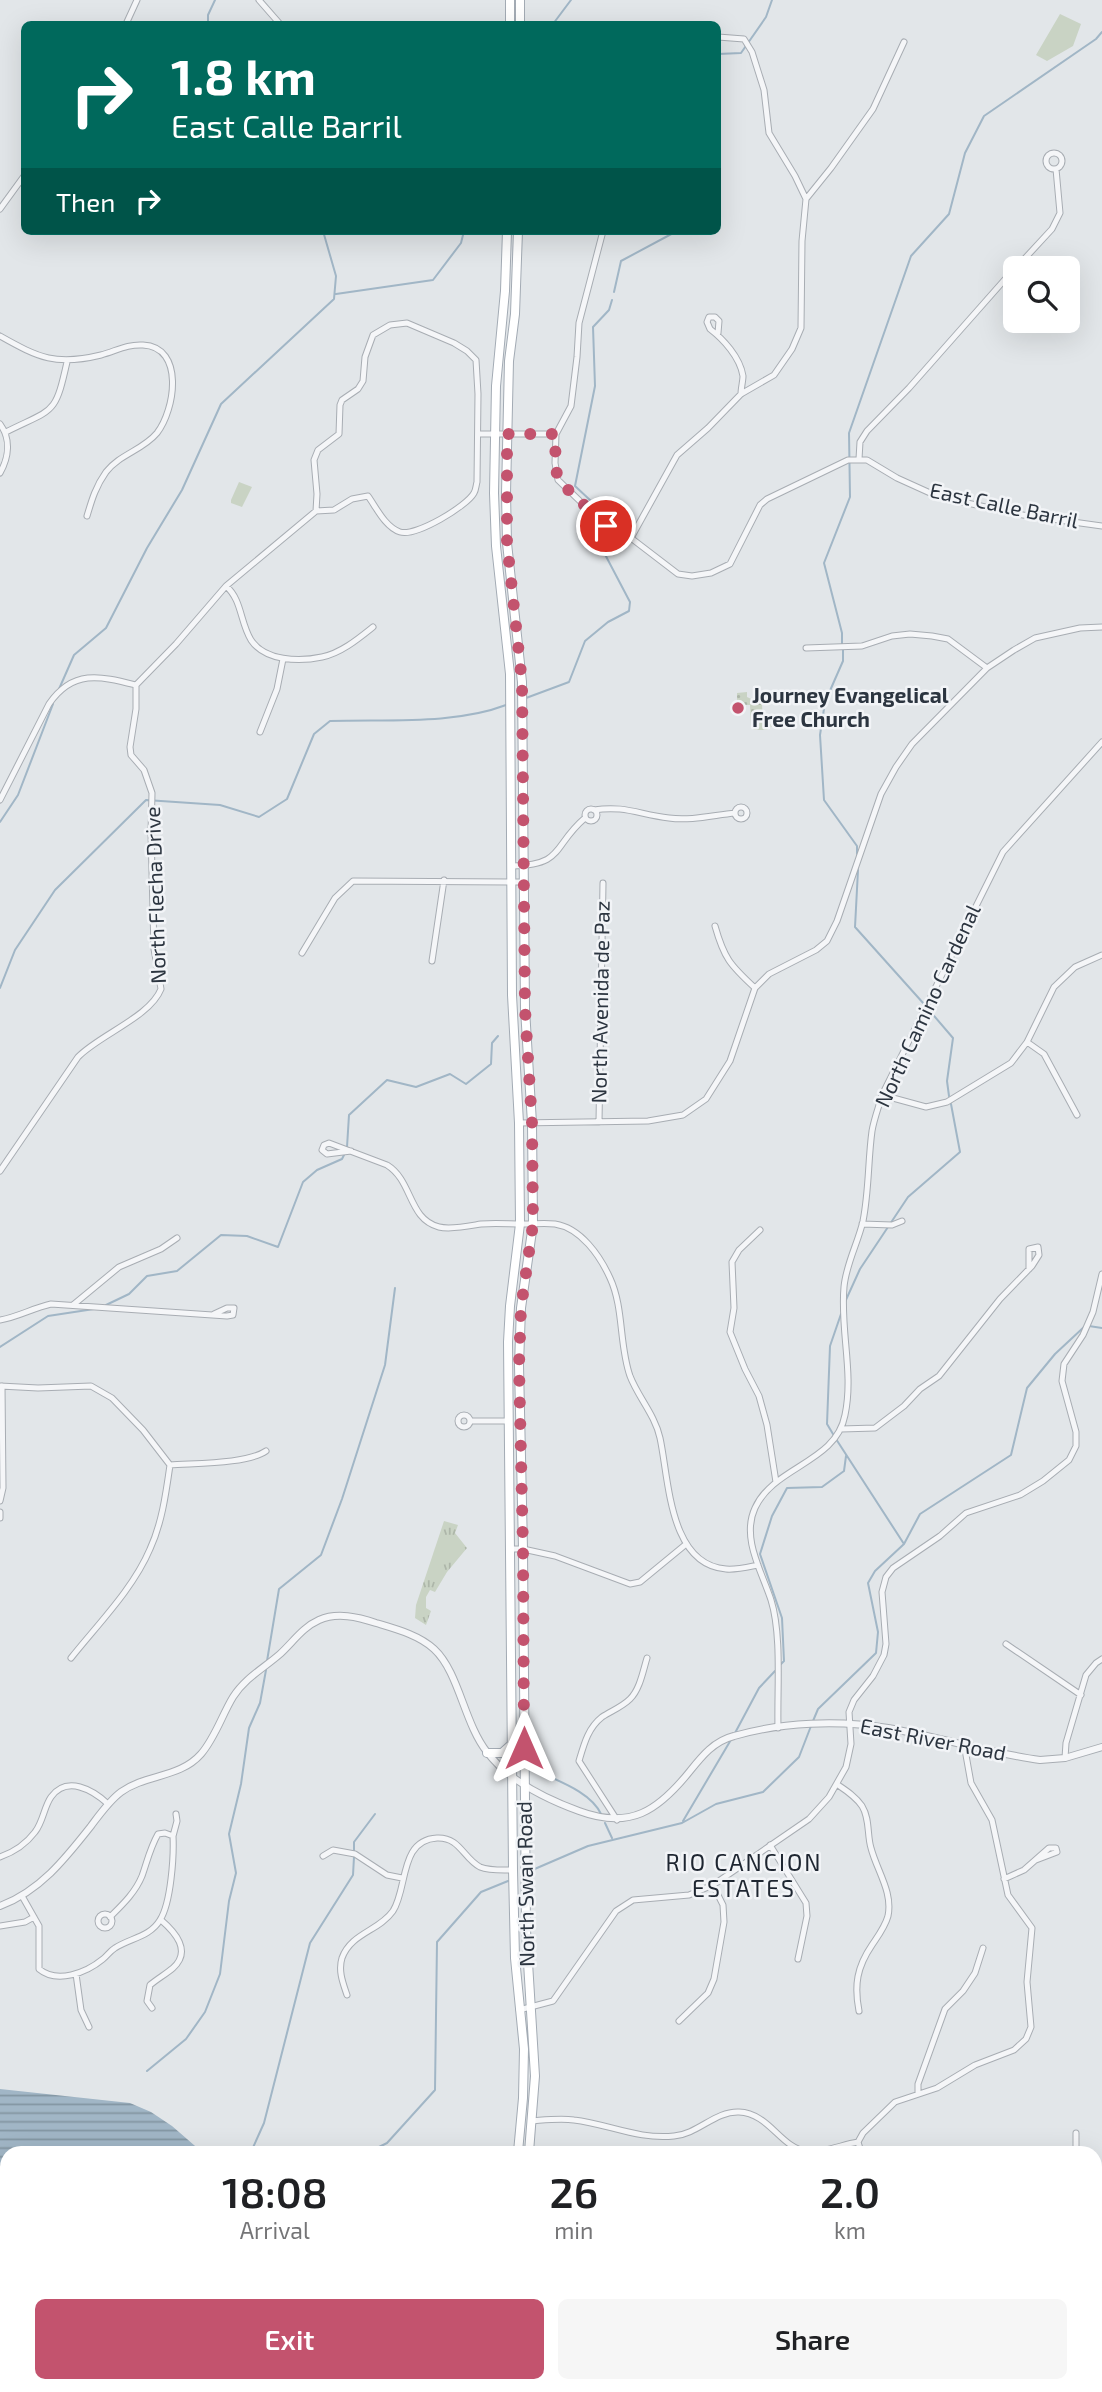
<!DOCTYPE html>
<html lang="en">
<head>
<meta charset="utf-8">
<style>
	body { margin:0; font-family:"Exo 2",sans-serif; background:#f6f6f6; color:#202124; height:100vh; display:flex; flex-direction:column; font-size:26px; white-space:nowrap }
	* { box-sizing:border-box; margin:0 }
	p { font-size:23px; color:#757577 }
	.icon { flex:none; width:38px; height:38px; fill:none; stroke:currentColor; stroke-width:2; stroke-linecap:round; stroke-linejoin:round }
	.map { position:relative; flex:1; overflow:hidden }
	.panel { position:absolute; left:0px; top:2146px; width:1102px; height:247px; display:flex; flex-direction:column; background:#fff; border-radius:21px 21px 0 0; box-shadow:0 7px 28px #0002 }
	.panel>* { flex:none }
	.banner { position:absolute; left:21px; top:21px; width:700px; height:214px; border-radius:10px; box-shadow:0 7px 28px #0002; background:#00695c; color:#fff; overflow:hidden }
	.fabs { position:absolute; left:1003px; top:256px; display:grid; gap:14px }
	.fabs a { display:grid; place-items:center; width:77px; height:77px; border-radius:10px; background:#fff; box-shadow:0 7px 28px #0002; font-size:35px }
	.pin { position:absolute; display:grid; place-items:center; width:60px; height:60px; color:#fff; margin:-30px; border:4px solid #fff; border-radius:50%; box-shadow:0 2px 7px #0007 }
	.me { position:absolute; width:77px; margin:-38px; rotate:0deg; stroke-linejoin:round; filter:drop-shadow(0 0 5px #0008) }
	.turn { display:flex; align-items:center; gap:24px; height:147px; padding:0 35px; font-size:32px }
	.turn .icon { width:91px; height:91px; stroke-width:2.5 }
	.turn b { display:block; font-size:49px; line-height:60px }
	.then { display:flex; align-items:center; height:66px; padding:0 35px; background:#0003; gap:14px; font-size:26px }
	.eta { display:flex; justify-content:space-evenly; align-items:center; height:119px; text-align:center }
	.eta b { font-size:42px; font-weight:600; line-height:49px }
	.primary-button { display:flex; gap:14px; margin-top:auto; padding:14px 35px }
	.primary-button a { flex:1; height:80px; border-radius:10px; background:#c3536e; color:#fff; font-size:28px; font-weight:600; line-height:80px; text-align:center }
	.primary-button a+a { background:#f6f6f6; color:#202124 }
	.map>svg:first-child { display:block }
	.grass { fill:url(#grass-dots) }
	.park { fill:url(#park-tufts) }
	.garden { fill:#c9d3c4 }
	.water { fill:url(#water-rules) }
	.lines { fill:none; stroke-linecap:round; stroke-linejoin:round }
	.stream { stroke:#a1b6c6; stroke-width:2 }
	.minor-casing { stroke:#a8adb3; stroke-width:7 }
	.tertiary-casing { stroke:#a8adb3; stroke-width:8 }
	.primary-casing { stroke:#a3abb4; stroke-width:10 }
	.minor { stroke:#f5f6f8; stroke-width:5 }
	.tertiary { stroke:#f5f6f8; stroke-width:6 }
	.primary { stroke:#fff; stroke-width:8 }
	.route { stroke:#c3536e; stroke-width:12; stroke-dasharray:0 21.6 }
	.poi-dot { fill:#c3536e; stroke:#f2f4f7; stroke-width:2.5 }
	.labels { text-anchor:middle; stroke-width:5; stroke-linejoin:round; paint-order:stroke }
	.street-label { font-size:21px; fill:#2c3540; stroke:#f2f4f7 }
	.poi-label { font-size:21px; font-weight:bold; fill:#2c3540; stroke:#f2f4f7; text-anchor:start }
	.neighbourhood-label { font-size:23px; letter-spacing:2px; fill:#1e2631; stroke:#f2f4f7 }
</style>
</head>
<body>
<div class="map">
<svg width="1102" height="2392" viewBox="0 0 1102 2392">
	<defs>
		<pattern id="grass-dots" width="8" height="8" patternUnits="userSpaceOnUse" patternTransform="scale(1.75)"><rect width="8" height="8" fill="#c9d3c4"/><path d="M2 2h.1M6 6h.1" fill="none" stroke="#adb6a9" stroke-width="1.8" stroke-linecap="round"/></pattern>
		<pattern id="park-tufts" width="24" height="20" patternUnits="userSpaceOnUse" patternTransform="scale(1.75)"><rect width="24" height="20" fill="#c9d3c4"/><path d="M3 7l-1-3M5 7V3M7 7l1-3M15 17l-1-3M17 17v-4M19 17l1-3" fill="none" stroke="#adb6a9"/></pattern>
		<pattern id="water-rules" width="6" height="5" patternUnits="userSpaceOnUse" patternTransform="scale(1.75)"><rect width="6" height="5" fill="#a1b6c6"/><path d="M0 2.5h6" fill="none" stroke="#8395a2"/></pattern>
	</defs>
	<rect width="100%" height="100%" fill="#e2e6e9"/>
	<path class="grass" d="M747,692v5l15,7 1,20h12l-8,6h-13l-3,-2 -1,-23h-13v-12z"/>
	<path class="park" d="M444,1521l14,4 -3,8 12,15 -20,24 -12,20 -5,-2 -4,7v11l5,3 -5,14 -11,-7 1,-13z"/>
	<path class="garden" d="M1060,14l21,10 -8,22 -26,15 -11,-6z
		M239,482l13,5 -10,20 -11,-4v-3z"/>
	<path class="water" d="M0,2089l130,14 21,9 21,14 30,26h-195v62l-7,-3z
		M351,2385h247l18,7h-251z"/>
	<g class="lines">
		<path class="stream" d="M208,24v-9l7,-15
			M553,24l18,-24
			M718,54l23,-1 25,-36 6,-17
			M614,292l7,-31 56,-30
			M336,294l97,-14 28,-37 3,-12
			M604,520l2,-5 -31,-29 20,-100 -2,-59 16,-17 3,-10
			M842,645v-12l-18,-70 26,-66 -1,-64 62,-177 38,-42 16,-61 19,-37 112,-77 6,-7
			M843,650v11l-18,41 -5,33 4,65 33,46v8
			M59,689l15,-34 32,-27 41,-80 35,-58 39,-86 113,-105 2,-23 -13,-45
			M526,698l43,-16 16,-41 23,-19 21,-11 1,-9 -31,-59 4,-17
			M0,822l18,-27 35,-91
			M858,870l-3,57 69,77
			M0,988l15,-38 40,-60 91,-90 74,5 39,12 28,-18 27,-65 16,-13c56,-2 124,4 176,-16
			M929,1010l24,28 -6,43 2,15
			M347,1147l2,-32 38,-35 29,7 34,-13 16,10 25,-20 1,-21 6,-7
			M845,1302l15,-33 48,-72 52,-45 -9,-48
			M106,1305l23,-11 18,-18 30,-5 44,-36 26,1 31,11 25,-65 14,-12 25,-11 2,-4
			M1089,1326l13,2
			M0,1347l48,-31 46,-7
			M833,1434l-6,-10 3,-78 11,-32
			M904,1544l16,-30 91,-59 16,-67 28,-34 29,-27
			M267,1661l12,-72 42,-34 21,-56 43,-134 10,-77
			M781,1664l3,-3 -2,-43 -22,-64 12,-38 15,-28 35,-1 22,-16 2,-15
			M813,1721l5,-12 58,-56 2,-21 -10,-49 7,-12 29,-27 -68,-105
			M735,1733l24,-45 16,-17
			M536,1744l-2,14 3,13c21,10 54,21 64,43
			M683,1821l49,-83
			M605,1823l7,15
			M354,1851v-9l21,-28
			M530,1871l58,-25 94,-23 34,-19 47,-12 36,-35 12,-31
			M147,2071l39,-32 19,-27 15,-38 9,-73 7,-28 -7,-39 12,-50 8,-56 11,-25 6,-33
			M251,2152l13,-29 46,-180 43,-68 1,-18
			M369,2152l18,-9 48,-53 2,-148 44,-50 27,-11
			M0,2214l7,8
			M148,2385l1,7
			M88,2392l1,-7"/>
		<defs>
			<path id="minor" d="M259,0l21,24
				M126,24l11,-24
				M718,37l26,2 8,13 12,38 5,43 26,43 11,23
				M1046 161a8 8 0 1 1 16 0a8 8 0 1 1-16 0Z
				M0,209l24,-33
				M603,231l-24,92 -2,34 -6,49 -15,28 -1,29 3,17 50,48 23,10 47,36 14,2 19,-3 19,-9 30,-59 7,-6 81,-39h19l30,18 42,19 84,18 79,11
				M1016,268l36,-39 8,-16 -4,-44
				M718,333l1,-12 -4,-4h-6l-2,5 3,7c13,10 30,28 33,47 0,5 -2,12 -2,18
				M0,336c39,22 56,30 101,19 15,-4 26,-11 42,-10 42,2 32,65 14,88 -14,17 -37,21 -51,39 -10,14 -14,27 -19,44
				M0,424c11,15 9,33 0,49
				M6,432c48,-24 49,-16 61,-70
				M478,434h78
				M859,459l1,-17 7,-11 42,-43 106,-120
				M631,538l46,-83 31,-27 33,-34 33,-19 18,-26 9,-21 1,-87 4,-42 25,-31 42,-59 31,-67
				M226,586c16,14 14,36 25,54 14,21 48,22 71,17 19,-4 36,-18 51,-30
				M806,648l56,-2 30,-10 18,-2 22,2 16,3 39,29
				M136,685l40,-41 50,-58 90,-75 18,-1 18,-11 16,-3c8,11 17,31 32,36 16,5 67,-26 74,-39 2,-3 2,-8 3,-11l1,-88 -2,-34 -9,-9 -13,-8 -47,-20 -17,2 -17,10 -8,22 -2,24 -5,8 -16,11 -2,5 -1,29 -21,16 -4,10 3,34 -1,17
				M260,732l17,-43 6,-30
				M0,800l49,-96c24,-35 51,-28 87,-19v24l-6,38 1,8 13,15 8,23 -1,40 3,116 7,40c-11,28 -62,46 -83,68l-78,114
				M735 813a6 6 0 1 1 12 0a6 6 0 1 1-12 0Z
				M585 815a6 6 0 1 1 12 0a6 6 0 1 1-12 0Z
				M594,810c31,-5 46,5 75,8 22,3 45,-3 66,-5
				M512,866c53,-1 40,-20 73,-48
				M715,926c9,32 15,39 40,62
				M302,953l33,-55 18,-17 169,1
				M432,961l12,-81
				M1027,1042l17,12 33,61
				M882,1095l44,12 21,-5 64,-39 16,-21 27,-55 21,-20 27,-12
				M599,1122l4,-239
				M519,1123l129,-2 35,-6 23,-16 24,-38 25,-73 14,-14 47,-24 11,-9 10,-20 44,-127 15,-27 16,-23 75,-76 27,-18 21,-12 45,-10 22,-1
				M351,1151l-24,3 -5,-4 2,-5 5,-2 58,22c26,16 21,54 52,62 12,3 30,-1 42,-3 14,-1 28,0 42,0 11,0 22,-1 32,0 26,4 45,32 55,54 14,30 9,67 20,98 8,21 25,39 30,62 9,41 9,127 66,131 10,1 22,-2 32,-4
				M862,1224l30,1 10,-4
				M760,1230l-21,20 -7,12 2,46 -4,24 15,37 14,27 8,29 9,57
				M73,1305l46,-38 42,-18 16,-11
				M0,1320c18,-3 33,-12 51,-16l176,12 6,-1 1,-7h-7l-13,6
				M0,1386l38,2 53,-2 21,12 31,32 27,35c25,-2 77,-1 96,-14
				M458 1421a6 6 0 1 1 12 0a6 6 0 1 1-12 0Z
				M470,1421h39
				M841,1429l34,-1 29,-22 16,-17 19,-13 61,-77 32,-33 7,-11 -1,-8 -9,2v20
				M0,1501l3,-13 -1,-102
				M0,1512v6
				M510,1549h13l32,7 75,28 10,-2 45,-37
				M1006,1644l75,51
				M71,1658c27,-34 62,-69 79,-109 12,-26 16,-56 20,-84
				M778,1728c-1,-38 4,-93 -7,-128 -9,-28 -30,-62 -16,-92 19,-42 81,-45 90,-93 9,-42 -5,-85 -1,-128 2,-23 14,-44 19,-66 6,-30 5,-61 9,-90 2,-12 7,-25 10,-36l121,-243 99,-110
				M1065,1758l1,-15 20,-68 10,-12 6,-4
				M838,1785c9,6 18,12 24,21 8,13 5,29 9,42 6,23 22,44 17,68 -3,11 -10,20 -16,29 -15,22 -18,40 -13,66
				M617,1820l-38,-59c5,-17 9,-33 23,-44 9,-6 20,-10 28,-18 10,-10 13,-28 17,-41
				M173,1836l4,-15 -1,-7
				M770,1845l36,58 1,13 -9,43
				M323,1856l10,-6 22,4 32,21 15,3
				M0,1857c14,-5 26,-13 35,-25 8,-10 9,-25 16,-35 16,-22 42,-7 57,7
				M1004,1879l20,-9 25,-22h7l1,4 -21,8
				M22,1896l17,30v43c18,15 47,4 64,-10 4,-3 7,-8 12,-11 15,-10 35,-11 45,-28 11,-17 14,-64 13,-84l-8,-3 -7,1c-8,14 -11,28 -16,42 -7,17 -20,29 -32,41
				M98 1921a7 7 0 1 1 14 0a7 7 0 1 1-14 0Z
				M0,1926l25,-4 9,-5
				M76,1974l5,36 8,17
				M347,1995c-4,-12 -9,-24 -5,-37 9,-25 37,-27 51,-47 15,-23 6,-71 44,-73 23,-1 26,20 43,29 10,4 23,3 33,3
				M152,2008l-5,-7 3,-16c7,-6 16,-11 23,-17 19,-17 2,-36 -12,-48
				M519,2010l34,-9 63,-90 17,-11 56,-5 24,-10 96,-66 20,-22 17,-30 5,-23 -2,-32 5,-12 19,-24 11,-21 2,-11 -4,-52 4,-15 7,-9 47,-32 26,-23 54,-18 23,-14 26,-21 7,-14v-14l-14,-51 2,-17 19,-29 10,-23 9,-38
				M679,2021l29,-28 6,-14 10,-57 -1,-17 -10,-20
				M918,2093v-9l27,-75 18,-18 12,-18 8,-25
				M531,2121c14,-1 29,-3 43,-1 34,4 65,20 100,16 24,-2 41,-25 65,-24 30,1 42,36 67,39 19,2 34,-6 52,-9
				M1076,2133v19
				M861,2152l-3,-10 5,-9 32,-31 42,-14 38,-23 39,-15 12,-11 5,-12 -4,-45 5,-54 -24,-33 -16,-75 -21,-37 -7,-39
				M235,2392h14"/>
			<path id="tertiary" d="M0,1906c40,-15 65,-47 91,-80 9,-12 18,-25 30,-34 25,-18 59,-14 80,-38 14,-16 21,-39 32,-57 12,-19 31,-29 47,-43 13,-12 23,-27 39,-34 18,-8 39,-3 57,3 20,6 43,12 58,26 25,23 30,74 53,103 21,28 59,47 92,59 51,19 79,0 111,-40 12,-15 24,-30 44,-35 48,-14 105,-16 154,-8 51,9 101,25 152,32l25,-2 37,-11"/>
			<path id="primary" d="M510,24v-24
				M520,24v-24
				M507,231l-2,60 -9,95 -2,107 2,53 14,128 2,321 7,128 1,101 -10,82 -2,36 5,528 2,88 9,91 -1,49 -5,54
				M518,231l-3,83 -6,47 -3,132 1,50 15,139 3,327 7,114 1,101 -12,84 -2,57 4,184 3,381 9,146 -6,76
				M487,1753h15l10,-9
				M520,2385v7
				M531,2385v7"/>
		</defs>
		<use href="#minor" class="minor-casing"/>
		<use href="#tertiary" class="tertiary-casing"/>
		<use href="#primary" class="primary-casing"/>
		<use href="#minor" class="minor"/>
		<use href="#tertiary" class="tertiary"/>
		<use href="#primary" class="primary"/>
	</g>
	<g class="lines">
		<path class="route" d="M524,1748l-1,-199 -4,-184 2,-57 12,-84 -1,-101 -7,-114 -3,-327 -15,-139v-109h49l-1,29 3,17 48,46"/>
	</g>
	<circle class="poi-dot" cx="738" cy="708" r="7"/>
	<g class="labels">
		<g class="street-label">
			<text transform="translate(1004 506) rotate(12)" y="7">East Calle Barril</text>
			<text transform="translate(156 895) rotate(-92)" y="7">North Flecha Drive</text>
			<text transform="translate(601 1002) rotate(-89)" y="7">North Avenida de Paz</text>
			<text transform="translate(928 1006) rotate(-65)" y="7">North Camino Cardenal</text>
			<text transform="translate(933 1740) rotate(11)" y="7">East River Road</text>
			<text transform="translate(526 1884) rotate(-91)" y="7">North Swan Road</text>
		</g>
		<g class="poi-label">
			<text x="752" y="703">Journey Evangelical<tspan x="752" dy="24">Free Church</tspan></text>
		</g>
		<g class="neighbourhood-label">
			<text x="744" y="1871">RIO CANCION<tspan x="744" dy="26">ESTATES</tspan></text>
		</g>
	</g>
</svg>
<div class="fabs">
<a><svg class="icon" aria-label="search" viewBox="0 0 24 24"><circle cx="10" cy="10" r="6"/><path d="M15 15l6 6"/></svg></a>
</div>
<div class="pin" style="left:606px;top:526px;background:#d93025"><svg class="icon" aria-label="arrive" viewBox="0 0 24 24"><path d="M6 21V4h12l-3 4 3 4H6"/></svg></div>
<svg class="me" style="left:524px;top:1748px" viewBox="-20 -20 40 40"><path d="M0-17L14 15 0 8-14 15z" fill="#c3536e" stroke="#fff" stroke-width="4"/></svg>
<div class="banner">
<div class="turn"><svg class="icon" aria-label="right" viewBox="0 0 24 24"><path d="M7 20v-9h11M14 6l5 5-5 5"/></svg><div><b>1.8 km</b>East Calle Barril</div></div>
<div class="then">Then<svg class="icon" aria-label="right" viewBox="0 0 24 24"><path d="M7 20v-9h11M14 6l5 5-5 5"/></svg></div>
</div>
<section class="panel">
<div class="eta">
<div><b>18:08</b><p>Arrival</p></div>
<div><b>26</b><p>min</p></div>
<div><b>2.0</b><p>km</p></div>
</div>
<div class="primary-button"><a>Exit</a><a>Share</a></div>
</section>
</div>
</body>
</html>
